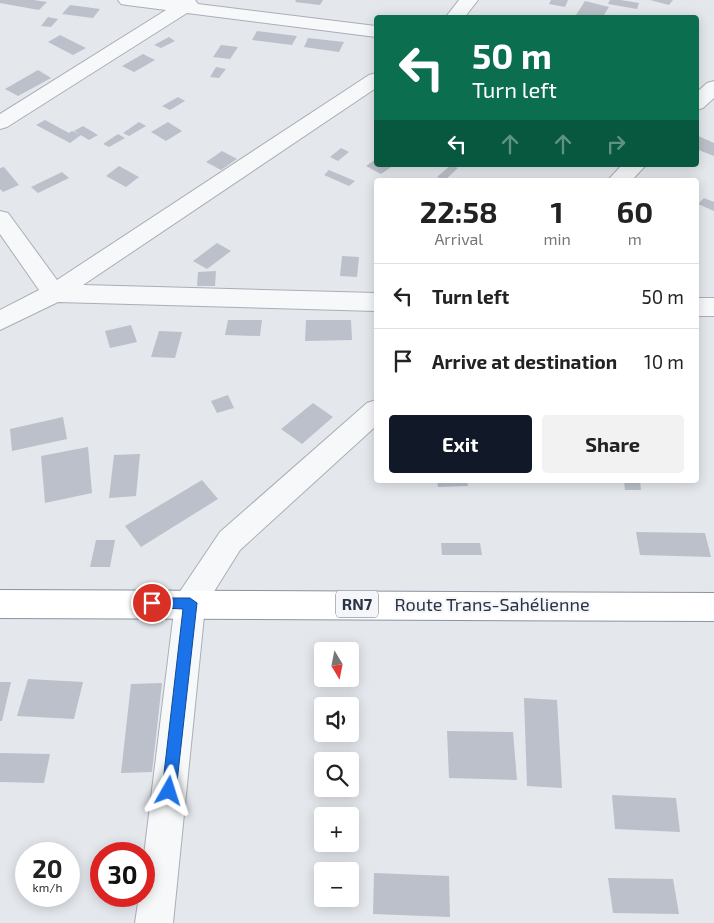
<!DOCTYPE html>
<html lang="en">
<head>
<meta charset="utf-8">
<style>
	body { margin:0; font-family:"Exo 2",sans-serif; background:#f2f2f2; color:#222; height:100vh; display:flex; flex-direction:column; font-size:19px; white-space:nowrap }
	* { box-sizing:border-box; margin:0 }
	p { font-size:16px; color:#767676 }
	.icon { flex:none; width:28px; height:28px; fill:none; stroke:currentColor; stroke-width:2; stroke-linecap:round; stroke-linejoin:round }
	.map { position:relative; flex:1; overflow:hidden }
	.drawer { position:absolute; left:374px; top:178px; width:325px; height:305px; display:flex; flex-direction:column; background:#fff; border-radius:5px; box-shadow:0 2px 12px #0003 }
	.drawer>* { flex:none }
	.guide { position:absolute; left:374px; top:15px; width:325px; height:152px; border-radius:5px; box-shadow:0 2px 12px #0003; background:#0b6e4f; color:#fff; overflow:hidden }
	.needle { width:32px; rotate:170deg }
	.tools { position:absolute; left:314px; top:642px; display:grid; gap:10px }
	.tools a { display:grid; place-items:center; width:45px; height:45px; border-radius:5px; background:#fff; box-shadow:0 2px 12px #0003; font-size:25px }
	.speed { position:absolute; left:15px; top:842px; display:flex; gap:10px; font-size:25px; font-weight:700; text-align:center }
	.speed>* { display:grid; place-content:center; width:65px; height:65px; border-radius:50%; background:#fff; box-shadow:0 2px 12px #0003; line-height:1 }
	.speed small { font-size:12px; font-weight:400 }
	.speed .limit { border:8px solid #d22; background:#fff; color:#111 }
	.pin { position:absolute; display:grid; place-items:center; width:42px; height:42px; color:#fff; margin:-21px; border:2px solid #fff; border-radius:50%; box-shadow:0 1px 5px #0007 }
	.me { position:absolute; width:55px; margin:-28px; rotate:6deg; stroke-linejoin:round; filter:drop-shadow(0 0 4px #0008) }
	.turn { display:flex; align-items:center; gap:18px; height:105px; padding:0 15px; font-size:22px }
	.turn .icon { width:65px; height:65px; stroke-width:2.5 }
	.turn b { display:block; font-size:35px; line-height:42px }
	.lanes { display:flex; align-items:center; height:48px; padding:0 15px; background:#0003; justify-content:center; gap:25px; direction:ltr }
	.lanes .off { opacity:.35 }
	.eta { display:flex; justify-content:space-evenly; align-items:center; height:85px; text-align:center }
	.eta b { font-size:30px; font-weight:700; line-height:35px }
	.button { display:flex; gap:10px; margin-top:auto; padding:10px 15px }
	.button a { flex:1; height:58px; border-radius:5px; background:#111827; color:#fff; font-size:20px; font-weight:700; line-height:58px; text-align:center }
	.button a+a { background:#f2f2f2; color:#222 }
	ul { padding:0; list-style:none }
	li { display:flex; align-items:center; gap:15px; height:65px; padding:0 15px; border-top:1px solid #e0e0e0 }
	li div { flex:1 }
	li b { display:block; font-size:19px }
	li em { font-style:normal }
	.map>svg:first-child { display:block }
	.building { fill:#bbc0ca }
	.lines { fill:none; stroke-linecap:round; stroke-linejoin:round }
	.minor-casing { stroke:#a9aeb7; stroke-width:2 }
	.highway-casing { stroke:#8b94a3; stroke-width:2 }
	.minor { fill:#f7f8fa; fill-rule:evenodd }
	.highway { fill:#fff; fill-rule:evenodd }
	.route { fill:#1a73e8; stroke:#114b97 }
	.labels { text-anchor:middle; stroke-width:4; stroke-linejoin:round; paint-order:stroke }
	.shield { fill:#f4f6f9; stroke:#676e7b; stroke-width:1 }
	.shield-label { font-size:16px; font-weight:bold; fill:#2b3445 }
	.street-label { font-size:18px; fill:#2b3445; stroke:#f4f6f9 }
</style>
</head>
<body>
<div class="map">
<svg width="714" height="923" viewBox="0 0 714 923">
	<rect width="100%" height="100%" fill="#e4e7ec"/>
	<path class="building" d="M0,0h34l13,2 -8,8 -39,-7z
		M296,0h27l-3,5 -25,-3z
		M551,0h17l-3,7 -16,-3z
		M610,0h11l18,3 -2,6 -29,-5z
		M650,0h23l-4,5z
		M585,1l24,6 -7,11 -26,-3z
		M70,5l30,4 -7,9 -31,-4z
		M48,17l10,2 -7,8 -10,-1z
		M257,31l40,5 -5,9 -40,-5z
		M60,35l26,13 -13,7 -25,-13z
		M169,37l6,4 -14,7 -7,-3z
		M308,38l36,4 -5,10 -35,-5z
		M221,45l17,2 -8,12 -17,-2z
		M143,54l12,6 -21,12 -12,-6z
		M216,67l10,2 -7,9 -9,-1z
		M38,70l13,8 -33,18 -13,-7z
		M178,97l7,4 -15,9 -8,-4z
		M45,120l24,13 3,-2 9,4 -11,8 -34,-18z
		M139,122l7,4 -17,10 -6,-3z
		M168,122l14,9 -16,10 -15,-9z
		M83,126l15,9 -9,5 -15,-9z
		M118,134l7,4 -16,9 -6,-3z
		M696,135l18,8v13l-18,-7z
		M341,148l8,4 -11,9 -8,-4z
		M222,151l15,8 -16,11 -15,-8z
		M376,159v6h18l-13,9 -15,-8z
		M451,165l7,3 -13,12 -8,-3z
		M119,166l20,11 -13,10 -20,-11z
		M4,167l15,18 -16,7 -3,-3v-21z
		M329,170l26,11 -6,5 -25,-11z
		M62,172l7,6 -31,15 -7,-6z
		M704,198l10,4v9l-16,-7z
		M217,243l14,8 -24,18 -14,-8z
		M342,256l17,1 -2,20 -17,-1z
		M216,271l-1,15h-18l1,-14z
		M228,320h34l-2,16 -35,-1z
		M306,320h45l1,20 -47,1z
		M131,325l6,17 -27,6 -5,-17z
		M159,331l23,1 -7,26 -24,-1z
		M228,395l6,13 -17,5 -6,-12z
		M313,403l20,14 -31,27 -21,-15z
		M63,417l4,22 -55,12 -2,-22z
		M88,447l4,46 -47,10 -4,-47z
		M140,454l-4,42 -27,2 5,-43z
		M202,480l16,19 -77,48 -16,-21z
		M437,480h30l1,6 -30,1z
		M624,480h16l1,10h-16z
		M636,532l69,1 6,24 -71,-2z
		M96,540h19l-5,27h-20z
		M441,543h39l2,12h-40z
		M28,679l55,3 -9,37 -57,-3z
		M0,682h11l-9,39h-2z
		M162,683l-10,89 -31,1 10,-89z
		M524,698l33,2 5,88 -35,-2z
		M447,731l66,1 4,48 -68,-2z
		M0,753l50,1 -6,29 -44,-1z
		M612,795l64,3 4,34 -65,-3z
		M374,873l75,3 1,41 -77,-3z
		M608,878l65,1 6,35 -66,-1z"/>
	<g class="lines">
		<defs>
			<path id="minor" d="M118,0h77l3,4 178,22v11l-189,-24 -180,114 -7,2v-15l166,-104 -39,-5 -6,-1z
				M459,0h19l-14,18h-19z
				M376,73v15l-293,197 293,8v18l-318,-9 -58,28v-20l39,-20 -39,-56v-23l8,2 49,67 312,-205z
				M714,81v17l-11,10 -7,2v-17l11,-10z
				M622,165h24l-14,15h-24z
				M696,298h18v18h-18z
				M376,400v26l-136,124 -35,56 -32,317h-38l4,-27h5v-41l31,-252 4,-10 41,-61 147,-129z"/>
			<path id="highway" d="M0,590l714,3v28l-714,-3z"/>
		</defs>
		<use href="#minor" class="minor-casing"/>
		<use href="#highway" class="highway-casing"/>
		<use href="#minor" class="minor"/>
		<use href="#highway" class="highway"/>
	</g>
	<path class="route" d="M152,598h38l7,5 -21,188 -2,5 -5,2 -5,-2 -2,-5 21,-182 -35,-2 -2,-4z"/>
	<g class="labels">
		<rect class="shield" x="336" y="590.5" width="42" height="27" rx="4"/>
		<g class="shield-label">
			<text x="357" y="610">RN7</text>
		</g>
		<g class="street-label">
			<text x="492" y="611">Route Trans-Sahélienne</text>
		</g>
	</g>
</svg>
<div class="tools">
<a><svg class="needle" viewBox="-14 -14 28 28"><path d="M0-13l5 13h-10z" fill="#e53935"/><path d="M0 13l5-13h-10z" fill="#767676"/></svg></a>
<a><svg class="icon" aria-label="sound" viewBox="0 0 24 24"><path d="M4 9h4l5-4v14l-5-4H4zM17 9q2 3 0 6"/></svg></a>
<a><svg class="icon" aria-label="search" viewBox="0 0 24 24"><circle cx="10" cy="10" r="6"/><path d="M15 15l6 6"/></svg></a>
<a>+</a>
<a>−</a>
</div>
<div class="speed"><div>20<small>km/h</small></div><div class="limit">30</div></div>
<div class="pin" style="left:152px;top:603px;background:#d93025"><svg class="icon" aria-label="arrive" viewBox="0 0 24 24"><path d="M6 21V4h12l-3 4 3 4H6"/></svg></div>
<svg class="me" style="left:169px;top:791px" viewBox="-20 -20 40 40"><path d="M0-17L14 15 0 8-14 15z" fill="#1a73e8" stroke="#fff" stroke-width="4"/></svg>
<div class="guide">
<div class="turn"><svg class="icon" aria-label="left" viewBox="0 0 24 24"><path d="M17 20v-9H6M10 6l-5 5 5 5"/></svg><div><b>50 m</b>Turn left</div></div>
<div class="lanes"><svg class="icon" aria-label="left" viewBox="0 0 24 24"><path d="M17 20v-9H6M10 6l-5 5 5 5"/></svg><svg class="icon off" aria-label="ahead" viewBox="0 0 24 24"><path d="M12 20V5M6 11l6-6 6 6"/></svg><svg class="icon off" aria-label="ahead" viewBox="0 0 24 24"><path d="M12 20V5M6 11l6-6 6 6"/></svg><svg class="icon off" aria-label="right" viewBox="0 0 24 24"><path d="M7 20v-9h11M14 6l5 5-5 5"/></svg></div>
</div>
<section class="drawer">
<div class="eta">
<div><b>22:58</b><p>Arrival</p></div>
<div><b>1</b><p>min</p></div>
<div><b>60</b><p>m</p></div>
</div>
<ul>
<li><svg class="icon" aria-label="left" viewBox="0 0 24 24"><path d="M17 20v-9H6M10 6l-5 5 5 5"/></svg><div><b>Turn left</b></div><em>50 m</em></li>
<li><svg class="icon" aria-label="arrive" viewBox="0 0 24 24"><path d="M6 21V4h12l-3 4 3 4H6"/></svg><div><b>Arrive at destination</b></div><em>10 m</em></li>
</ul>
<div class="button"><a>Exit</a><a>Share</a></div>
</section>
</div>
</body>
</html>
